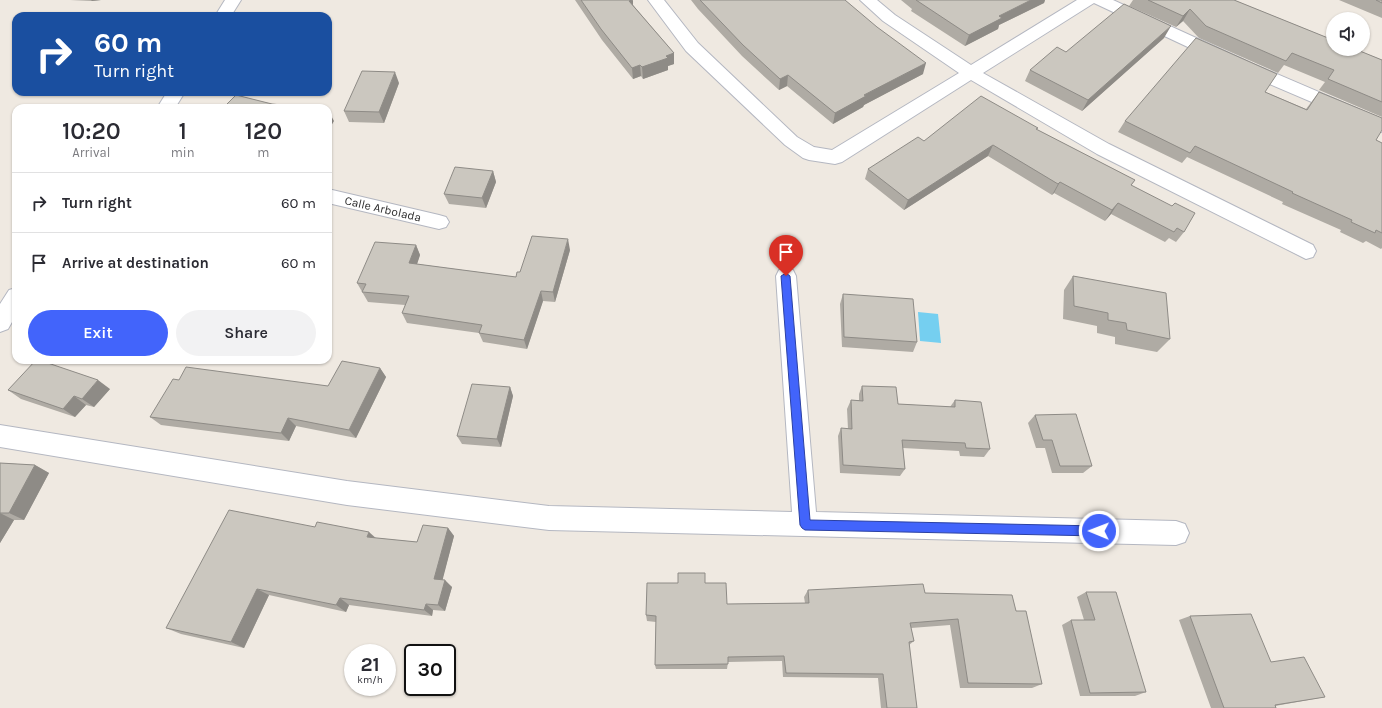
<!DOCTYPE html>
<html lang="en">
<head>
<meta charset="utf-8">
<style>
	body { margin:0; font-family:Karla,sans-serif; background:#f2f2f3; color:#2b2b33; height:100vh; display:flex; flex-direction:column; font-size:15px; white-space:nowrap }
	* { box-sizing:border-box; margin:0 }
	p { font-size:13px; color:#7c7c81 }
	.icon { flex:none; width:22px; height:22px; fill:none; stroke:currentColor; stroke-width:2; stroke-linecap:round; stroke-linejoin:round }
	.map { position:relative; flex:1; overflow:hidden }
	.side { position:absolute; left:12px; top:104px; width:320px; height:260px; display:flex; flex-direction:column; background:#fff; border-radius:12px; box-shadow:0 1px 3px #0004 }
	.side>* { flex:none }
	.banner { position:absolute; left:12px; top:12px; width:320px; height:84px; border-radius:12px; box-shadow:0 1px 3px #0004; background:#1a4fa0; color:#fff; overflow:hidden }
	.tools { position:absolute; left:1326px; top:12px; display:grid; gap:8px }
	.tools a { display:grid; place-items:center; width:44px; height:44px; border-radius:50%; background:#fff; box-shadow:0 1px 3px #0004; font-size:20px }
	.speed { position:absolute; left:344px; top:644px; display:flex; gap:8px; font-size:20px; font-weight:700; text-align:center }
	.speed>* { display:grid; place-content:center; width:52px; height:52px; border-radius:50%; background:#fff; box-shadow:0 1px 3px #0004; line-height:1 }
	.speed small { font-size:10px; font-weight:400 }
	.speed .limit { border:2px solid #111; border-radius:6px; background:#fff; color:#111 }
	.pin { position:absolute; display:grid; place-items:center; width:34px; height:34px; color:#fff; margin:-41px -17px; border-radius:50% 50% 50% 0; rotate:-45deg; box-shadow:0 0 4px #0007 }
	.pin .icon { rotate:45deg }
	.me { position:absolute; width:44px; margin:-22px; rotate:271deg; stroke-linejoin:round; filter:drop-shadow(0 0 3px #0008) }
	.turn { display:flex; align-items:center; gap:14px; height:84px; padding:0 16px; font-size:18px }
	.turn .icon { width:52px; height:52px; stroke-width:2.5 }
	.turn b { display:block; font-size:28px; line-height:34px }
	.eta { display:flex; justify-content:space-evenly; align-items:center; height:68px; text-align:center }
	.eta b { font-size:24px; font-weight:600; line-height:28px }
	.cta { display:flex; gap:8px; margin-top:auto; padding:8px 16px }
	.cta a { flex:1; height:46px; border-radius:24px; background:#4264fb; color:#fff; font-size:16px; font-weight:600; line-height:46px; text-align:center }
	.cta a+a { background:#f2f2f3; color:#2b2b33 }
	ul { padding:0; list-style:none }
	li { display:flex; align-items:center; gap:12px; height:60px; padding:0 16px; border-top:1px solid #e1e1e2 }
	li div { flex:1 }
	li b { display:block; font-size:15px }
	li em { font-style:normal }
	.map>svg:first-child { display:block }
	.water { fill:#75cff0 }
	.lines { fill:none; stroke-linecap:round; stroke-linejoin:round }
	.minor-casing { stroke:#b4b7c1; stroke-width:2 }
	.minor { fill:#fff; fill-rule:evenodd }
	.wall { fill:#afaba4 }
	.shaded-wall { fill:#8e8b86 }
	.building { fill:#cbc7bf; stroke:#8e8b86 }
	.route { fill:#4264fb; stroke:#2b41a3 }
	.labels { text-anchor:middle; stroke-width:3; stroke-linejoin:round; paint-order:stroke }
	.street-label { font-size:12px; fill:#2e2e2e; stroke:#fff }
</style>
</head>
<body>
<div class="map">
<svg width="1382" height="708" viewBox="0 0 1382 708">
	<rect width="100%" height="100%" fill="#efe9e1"/>
	<path class="water" d="M918,312l20,2 3,29 -21,-2z"/>
	<g class="lines">
		<defs>
			<path id="minor" d="M225,0h16l-10,16h-16z
				M648,0h16l34,43 99,94 17,10 18,3 127,-77 -76,-52 -23,-21h17l18,15 76,50 106,-65h36l138,63 131,56v13l-143,-61 -145,-68 -111,70 126,71 204,101 3,6 -3,6 -7,2 -209,-105 -126,-74 -129,82 -7,2 -26,-4 -6,-2 -18,-13 -99,-94z
				M167,92h18l-10,16h-18z
				M328,189l111,26 7,2 3,5 -3,5 -7,2 -111,-26z
				M786,268l7,2 3,6 20,236 360,9 9,3 4,9 -4,9 -9,3 -627,-15 -202,-25 -347,-58v-22l347,56 202,25 243,6 -16,-236 3,-6z
				M16,288v27l-8,14 -8,3v-28l9,-14z"/>
		</defs>
		<use href="#minor" class="minor-casing"/>
		<use href="#minor" class="minor"/>
	</g>
	<path class="wall" d="M70,0h31l-9,1z
		M575,0h57l1,5 41,48v11l-6,2v4l-25,9 -2,-3 -8,3 -31,-39z
		M691,0h154l78,74 -59,31 -1,2 -30,17 -46,-38 -8,4 -37,-34 -44,-47z
		M901,0h144l-1,3 -45,22 -1,4 -33,17 -54,-35 1,-2z
		M1133,0h101l148,60v57l-63,-27 6,-8 -41,-17 -6,8 -79,-35 -16,-17 -7,6 -47,-21z
		M1339,0h43v18z
		M1164,38l-82,73 -57,-30 5,-11z
		M399,83l-15,40 -35,-1 -5,-11z
		M1265,92l41,17 13,-17 57,48 6,3v105l-1,1 -15,-8 -3,2 -23,-11 1,-2 -59,-26 1,-2 -96,-45 -5,6 -64,-31 7,-11z
		M1037,130l98,50 -4,6 53,46 -8,10 -7,-4 -4,4 -54,-28 -6,7 -51,-28 -2,2 -64,-39 -84,54 -39,-31 3,-10 56,-28z
		M493,171l3,11 -10,26 -37,-4 -5,-10z
		M416,245l4,10 -3,9 99,13 4,-5 50,-22 -15,52 -12,-1 -16,48 -44,-7 -4,-9 -72,-10 -5,-10 3,-8 -37,-3 -11,-19z
		M1073,276l97,63 -13,13 -42,-8v-7l-18,-4v-7l-34,-7 1,-29z
		M843,294l74,48 -4,10 -71,-5 -2,-43z
		M380,368l6,9 -30,61 -60,-12 -7,15 -128,-16 -11,-8 29,-37 149,6z
		M862,386l36,18 52,3 5,-7 35,49 -6,8 -24,-1 -1,-5 -56,-3 2,21 -5,7 -60,-3 -2,-37 3,-8 7,1 -1,-20 4,-9h8v-6z
		M510,387l3,9 -12,51 -39,-3 -5,-8z
		M110,389l-16,18 -8,-2 -11,12 -54,-18 -13,-9z
		M1035,415l57,51 -9,7h-31l-7,-25h-9l-8,-25z
		M0,463l35,2 14,8 -25,47h-10l-14,23z
		M448,528l6,8 -12,44 10,7 -7,24 -12,-1 -1,6 -83,-11 -3,7 -77,-17 -25,53 -63,-14 -15,-6 210,-90 41,4z
		M678,583h27l22,21 78,-1 -1,-6 4,-7 117,3 91,18 26,73 -10,4h-72l-10,-63 -39,3 3,13 -5,4 8,63h-36l-3,-30 -95,-1 -1,-16 -54,1 -1,7h-71l-1,-4 1,-43 -9,-1 -1,-6z
		M1086,592l60,100 -11,4h-55l-18,-71 9,-5h13l-7,-23z
		M1190,616l81,46 54,35 -50,9 1,2h-65l-32,-88z"/>
	<path class="shaded-wall" d="M91,0h10l-9,1z
		M633,0v12l-4,-11z
		M1031,0h14l-1,3 -45,22 -1,4 -33,17 4,-11 30,-19z
		M1190,9l-7,12 -7,6 7,-11z
		M1171,26l-7,12 -82,73 6,-11z
		M674,53v11l-6,2v4l-25,9 -1,-12 24,-11z
		M926,63l-3,11 -59,31 -1,2 -30,17 2,-11 29,-18z
		M640,65l1,11 -8,3 -1,-11z
		M395,72l4,11 -15,40 -5,-11z
		M788,75l-1,11 -8,4 1,-11z
		M328,110l6,11 -6,10z
		M993,145l-5,11 -84,54 4,-10z
		M493,171l3,11 -10,26 -4,-10z
		M1060,182l-6,11 -2,2 6,-11z
		M1118,203l-7,11 -6,7 7,-11z
		M568,239l2,11 -15,52 -2,-10z
		M416,245l4,10 -6,18 -5,-10z
		M541,291l2,10 -16,48 -3,-9z
		M380,368l6,9 -30,61 -7,-8z
		M98,380l12,9 -16,18 -12,-8z
		M510,387l3,9 -12,51 -4,-8z
		M74,396l12,9 -11,12 -12,-8z
		M288,418l8,8 -7,15 -8,-8z
		M35,465l14,8 -25,47 -15,-7z
		M0,513l14,7 -14,23z
		M448,528l6,8 -13,50 -7,-7z
		M369,532l9,8 -11,-3z
		M445,580l7,7 -7,24 -7,-6z
		M257,589l12,6 -25,53 -13,-6z
		M340,598l9,7 -3,7 -10,-7z
		M426,604l7,6 -1,6 -8,-6z"/>
	<path class="building" d="M581,0h51l-3,1 45,52 -8,3 2,2 -26,9 -2,-2 -8,3 -31,-39z
		M700,0h145l32,27 49,36 -62,32 2,1 -31,17 -47,-38 -8,4 -37,-34z
		M916,0h115l-32,16 3,2 -33,17z
		M1148,0h86l99,40v9h22l27,11v42l-54,-23 6,-9 -42,-17 -6,8 -80,-35 -16,-17 -7,7z
		M1376,0h6v3z
		M1124,4l47,22 -83,74 -58,-30 27,-23 9,5z
		M1196,38l81,36 -12,18 42,18 12,-18 63,26v12l-6,10 6,3v90l-6,-3 -1,3 -24,-11 1,-2 -60,-27 1,-1 -98,-46 -5,7 -65,-32z
		M362,71l33,1 -16,40 -35,-1z
		M236,95l36,9 38,4h-87z
		M981,96l57,32 -2,1 99,51 -4,5 41,21 3,-3 20,10 -11,19 -7,-4 -3,4 -56,-29 -6,7 -52,-28 -2,2 -65,-39 -85,55 -40,-31 50,-32 6,4z
		M455,167l38,4 -11,27 -38,-4z
		M532,236l36,3 -15,53 -12,-1 -17,49 -45,-7 3,-8 -80,-12 7,-17 -47,-4 4,-8 -9,-1 18,-41 41,3 -7,18 107,14 1,-5h3z
		M1073,276l93,17 4,46 -43,-9 -1,-7 -18,-3v-7l-34,-7z
		M843,294l70,5 4,43 -73,-5z
		M36,360h3l59,20 -16,19 -8,-3 -11,13 -55,-19z
		M342,361l38,7 -31,62 -61,-12 -7,15 -131,-16 23,-38 6,1 7,-13 142,19z
		M472,384l38,3 -13,52 -40,-3z
		M862,386l34,1 2,17 57,3v-7l26,2 9,47 -24,-1 -1,-5 -63,-3 3,29 -62,-4 -2,-37 11,1 -1,-29 12,1z
		M1076,414l16,52h-32l-8,-26h-9l-8,-25z
		M0,463l35,2 -26,48h-9z
		M229,510l86,17 2,-5 52,10 -2,5 50,5 6,-17 25,3 -14,51 11,1 -7,25 -12,-1 -2,6 -84,-12 -4,7 -79,-16 -26,53 -65,-14z
		M678,573h27v10h21l1,21 82,-1 -1,-13 115,-6 2,9 87,2 4,16h10l16,73 -74,-1 -10,-64 -48,4 4,18 -5,1 8,66h-30l-4,-34 -97,-1 -2,-17 -56,1v7l-73,1 1,-49 -10,-1 1,-32h31z
		M1086,592h30l30,100 -56,1 -19,-73h24z
		M1251,614l20,48 33,-5 21,40 -50,8 1,3h-52l-34,-92z"/>
	<path class="route" d="M786,273l4,3 20,244 289,6 4,2 1,3 -1,4 -4,1 -294,-6 -3,-2 -2,-3 -19,-249z"/>
	<g class="labels">
		<g class="street-label">
			<text transform="translate(383 209) rotate(13)" y="4">Calle Arbolada</text>
		</g>
	</g>
</svg>
<div class="tools">
<a><svg class="icon" aria-label="sound" viewBox="0 0 24 24"><path d="M4 9h4l5-4v14l-5-4H4zM17 9q2 3 0 6"/></svg></a>
</div>
<div class="speed"><div>21<small>km/h</small></div><div class="limit">30</div></div>
<div class="pin" style="left:786px;top:276px;background:#d93025"><svg class="icon" aria-label="arrive" viewBox="0 0 24 24"><path d="M6 21V4h12l-3 4 3 4H6"/></svg></div>
<svg class="me" style="left:1099px;top:531px" viewBox="-20 -20 40 40"><circle r="17" fill="#4264fb" stroke="#fff" stroke-width="3"/><path d="M0-11L8 9 0 5-8 9z" fill="#fff"/></svg>
<div class="banner">
<div class="turn"><svg class="icon" aria-label="right" viewBox="0 0 24 24"><path d="M7 20v-9h11M14 6l5 5-5 5"/></svg><div><b>60 m</b>Turn right</div></div>
</div>
<section class="side">
<div class="eta">
<div><b>10:20</b><p>Arrival</p></div>
<div><b>1</b><p>min</p></div>
<div><b>120</b><p>m</p></div>
</div>
<ul>
<li><svg class="icon" aria-label="right" viewBox="0 0 24 24"><path d="M7 20v-9h11M14 6l5 5-5 5"/></svg><div><b>Turn right</b></div><em>60 m</em></li>
<li><svg class="icon" aria-label="arrive" viewBox="0 0 24 24"><path d="M6 21V4h12l-3 4 3 4H6"/></svg><div><b>Arrive at destination</b></div><em>60 m</em></li>
</ul>
<div class="cta"><a>Exit</a><a>Share</a></div>
</section>
</div>
</body>
</html>
